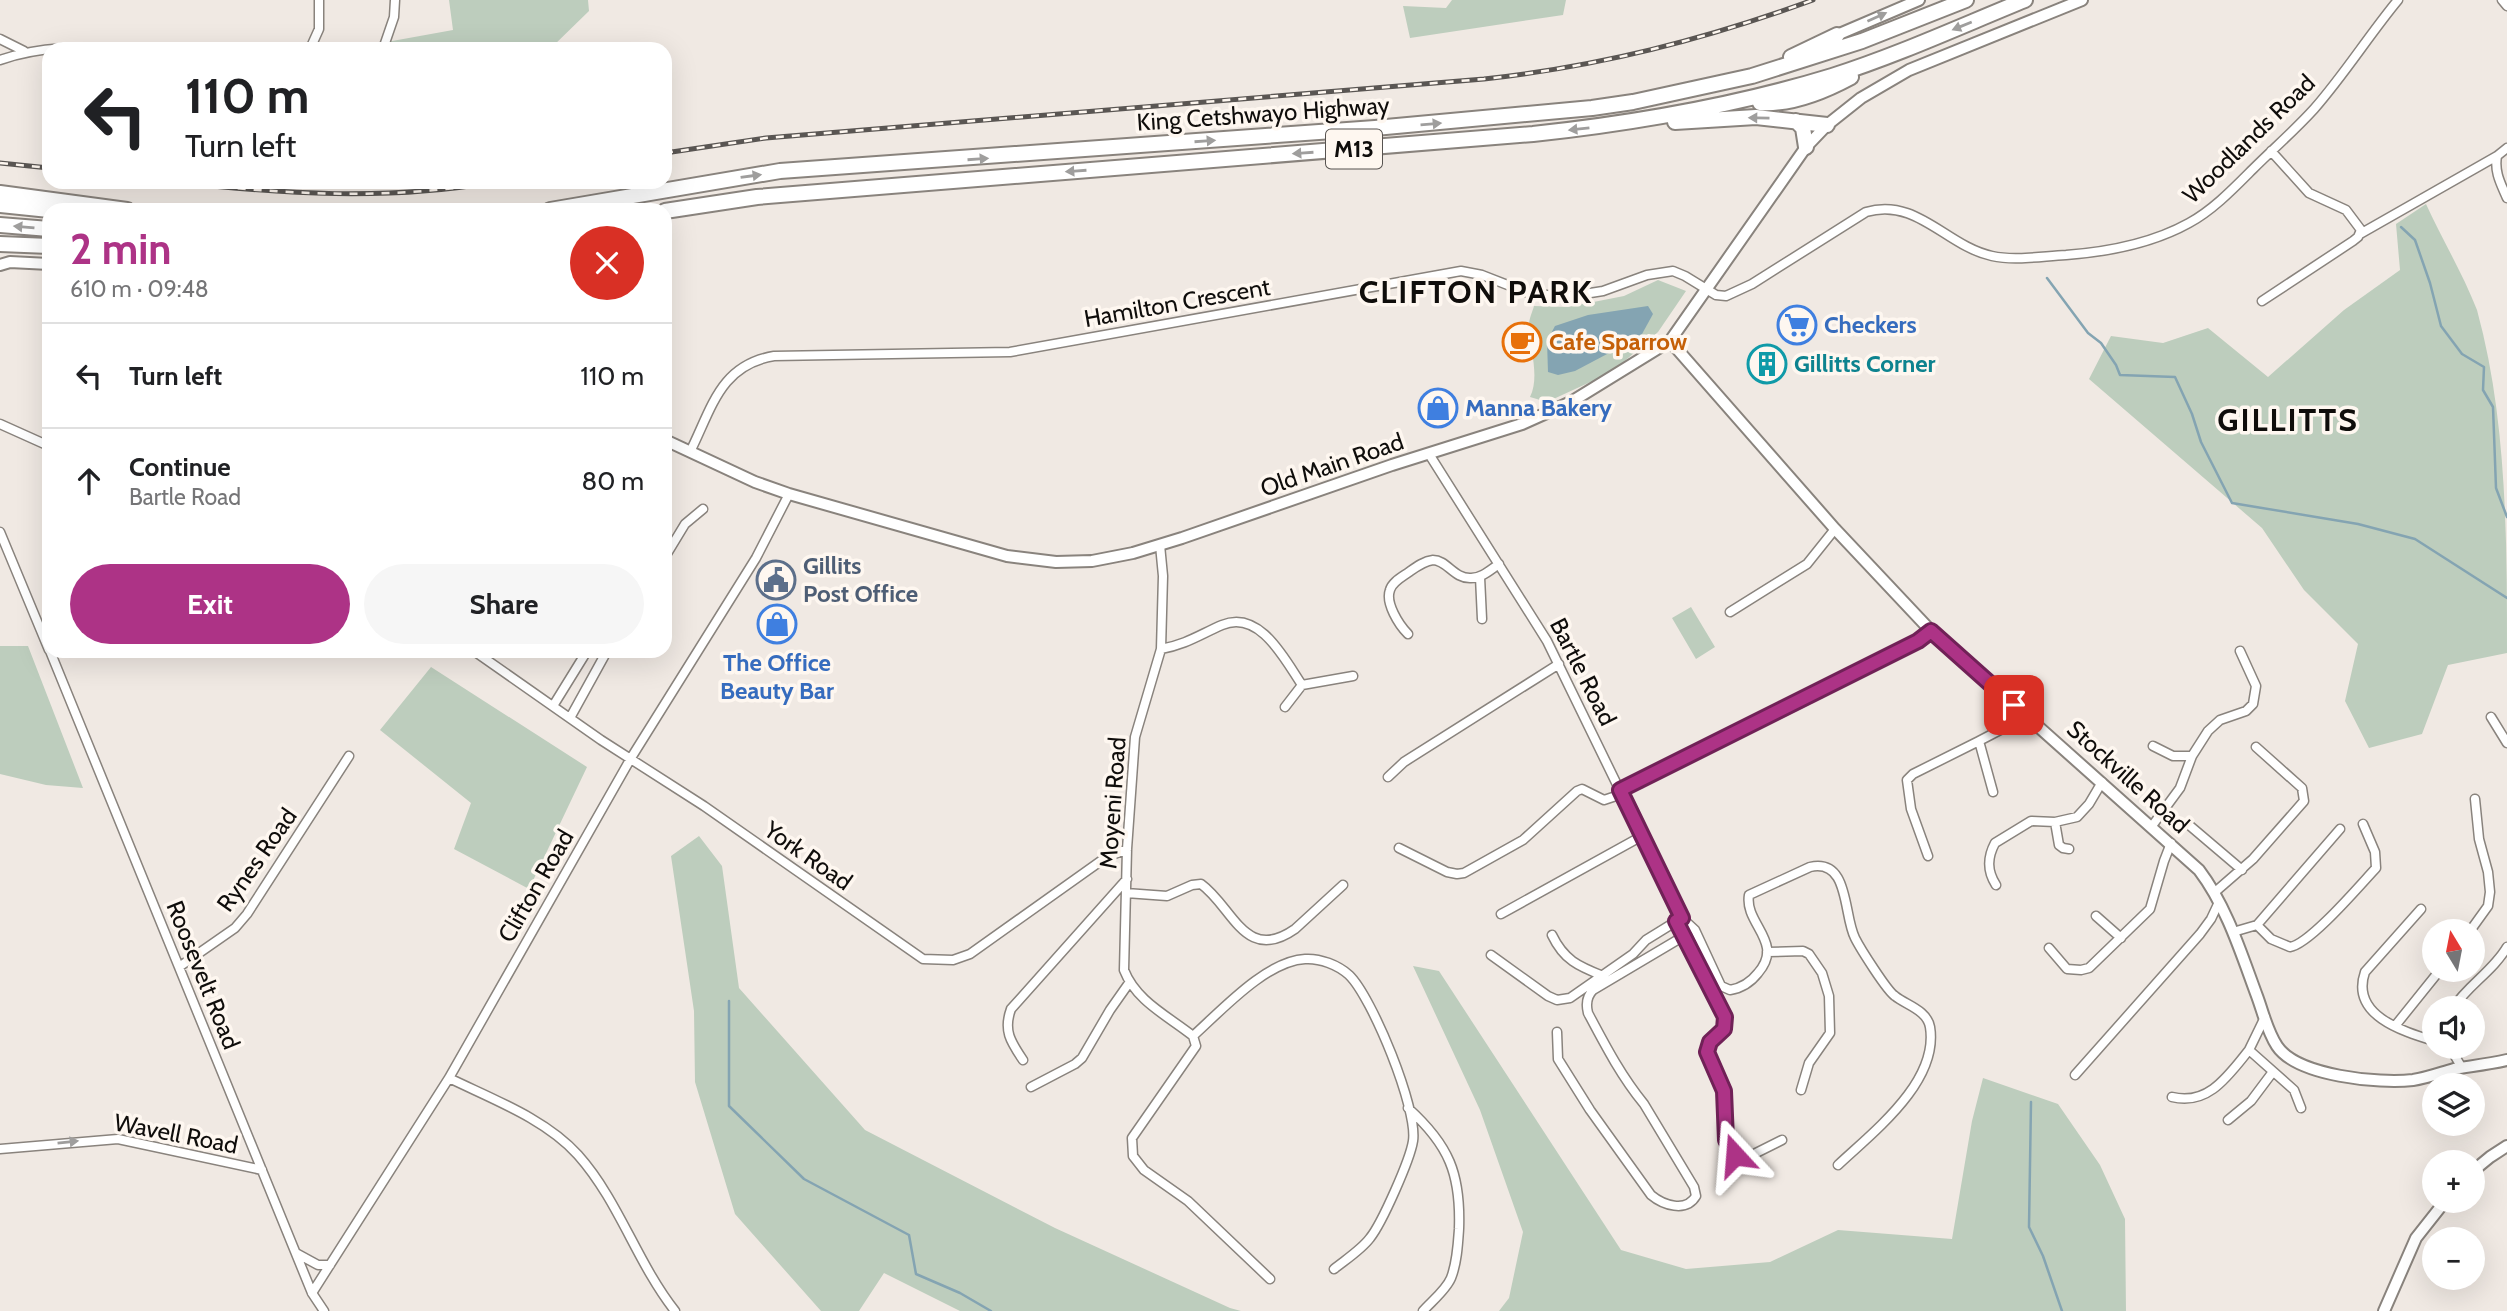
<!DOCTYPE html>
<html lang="en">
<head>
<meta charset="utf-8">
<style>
	body { margin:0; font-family:Cabin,sans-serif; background:#f6f6f6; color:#202124; height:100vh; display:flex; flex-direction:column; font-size:26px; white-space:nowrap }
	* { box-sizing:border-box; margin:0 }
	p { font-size:23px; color:#757577 }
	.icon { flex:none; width:38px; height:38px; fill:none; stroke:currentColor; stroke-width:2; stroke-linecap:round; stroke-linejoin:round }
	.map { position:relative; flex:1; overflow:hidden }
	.drawer { position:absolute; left:42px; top:203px; width:630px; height:455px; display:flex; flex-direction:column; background:#fff; border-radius:21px; box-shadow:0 7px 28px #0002 }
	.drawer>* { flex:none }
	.guide { position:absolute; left:42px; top:42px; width:630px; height:147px; border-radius:21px; box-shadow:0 7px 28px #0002; background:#fff; color:#202124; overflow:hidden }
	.needle { width:46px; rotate:350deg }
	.buttons { position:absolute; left:2422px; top:919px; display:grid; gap:14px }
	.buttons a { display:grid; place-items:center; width:63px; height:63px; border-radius:50%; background:#fff; box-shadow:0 7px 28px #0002; font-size:35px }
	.pin { position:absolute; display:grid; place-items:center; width:60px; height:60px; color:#fff; margin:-30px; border-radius:14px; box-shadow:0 4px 10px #0006 }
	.me { position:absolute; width:77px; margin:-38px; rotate:341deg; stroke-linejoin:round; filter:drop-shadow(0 0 5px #0008) }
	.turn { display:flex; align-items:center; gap:24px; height:147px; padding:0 28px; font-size:32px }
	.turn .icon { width:91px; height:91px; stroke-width:2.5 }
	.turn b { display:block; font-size:49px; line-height:60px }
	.round { display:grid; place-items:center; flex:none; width:74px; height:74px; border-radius:37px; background:#f6f6f6 }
	.headline { display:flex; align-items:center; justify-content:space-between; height:119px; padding:0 28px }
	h1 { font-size:42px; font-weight:700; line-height:52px; color:#ad3386 }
	.action { display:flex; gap:14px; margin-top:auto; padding:14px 28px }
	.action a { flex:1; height:80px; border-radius:42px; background:#ad3386; color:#fff; font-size:28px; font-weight:700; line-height:80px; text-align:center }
	.action a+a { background:#f6f6f6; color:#202124 }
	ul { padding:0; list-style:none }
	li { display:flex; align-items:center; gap:21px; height:105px; padding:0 28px; border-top:2px solid #e0e0e0 }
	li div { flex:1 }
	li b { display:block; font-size:26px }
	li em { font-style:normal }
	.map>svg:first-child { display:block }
	.green { fill:#bdcdbd }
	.water { fill:#84a4b2 }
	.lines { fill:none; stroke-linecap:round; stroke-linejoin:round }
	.stream { stroke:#84a4b2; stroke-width:2.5 }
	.street-casing { stroke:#89837d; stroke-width:11 }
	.secondary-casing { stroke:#89837d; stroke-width:14 }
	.highway-casing { stroke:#89837d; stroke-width:18 }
	.street { stroke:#fff; stroke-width:8 }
	.secondary { stroke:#fff; stroke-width:10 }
	.highway { stroke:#fff; stroke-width:14 }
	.rail-casing { stroke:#5a5653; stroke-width:5 }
	.rail { stroke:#fef7f0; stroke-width:2.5; stroke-dasharray:8; stroke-linecap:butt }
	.oneway { fill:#9f9e9d }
	.route-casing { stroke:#702157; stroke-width:18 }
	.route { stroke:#ad3386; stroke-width:12 }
	.labels { text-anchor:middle; stroke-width:7; stroke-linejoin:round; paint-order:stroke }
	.shield { fill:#fef7f0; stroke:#575350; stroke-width:2 }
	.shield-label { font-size:23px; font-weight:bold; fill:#0f0d0b }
	.street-label { font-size:24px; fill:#0f0d0b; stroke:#fef7f0 }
	.shop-label { font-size:24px; font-weight:bold; fill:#366cbe; stroke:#fef7f0; text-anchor:start }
	.food-label { font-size:24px; font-weight:bold; fill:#c56008; stroke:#fef7f0; text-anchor:start }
	.culture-label { font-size:24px; font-weight:bold; fill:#0d838f; stroke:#fef7f0; text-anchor:start }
	.service-label { font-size:24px; font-weight:bold; fill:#4e5e75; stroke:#fef7f0; text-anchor:start }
	.district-label { font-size:32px; font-weight:bold; letter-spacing:2px; fill:#0f0d0b; stroke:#fef7f0 }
</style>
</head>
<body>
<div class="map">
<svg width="2507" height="1311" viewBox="0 0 2507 1311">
	<rect width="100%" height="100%" fill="#f0e9e3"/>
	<path class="green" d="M449,0h139l1,11 -39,38h-202l105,-19z
		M1452,0h114l-3,15 -153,23 -7,-32 43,2z
		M2426,204c16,35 37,70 51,106 30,109 30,229 30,343l-59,12 -26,69 -53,14 -24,-47 13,-57 -54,-54 -42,-62 -173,-149 22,-43 52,7 45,-15 60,49 76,-67 56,-40 -4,-46z
		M1658,280l28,11 -28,41 -46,40 -65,30 -17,-5c10,-20 0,-48 -1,-69 -1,-7 3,-15 5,-22l34,1 56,-11z
		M1691,607l24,40 -19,12 -24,-41z
		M0,646h28l55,142 -37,-3 -46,-11z
		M431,667l156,100 -58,122 -75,-40 17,-46 -91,-73z
		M699,836l23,30 17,122 126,142 190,98 175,80 11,3h-281l-76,-38 -25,38h-38l-86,-97 -40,-132 -1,-71 -23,-155z
		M1413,966l26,5 182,279 65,19 84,-7 68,-32 114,9 20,-118 11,-43 75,26 42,61 25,54 1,92h-627l10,-13 14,-66 -43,-122z"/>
	<path class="water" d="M1648,306l5,8 -11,20 -16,10 -51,27 -17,4 -10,-3 -1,-31 8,-15 33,-11z"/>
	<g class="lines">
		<path class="stream" d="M2401,227l14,13 15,43 11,43 21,28 22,13 -1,23 10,17 3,81 11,29
			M2047,278l41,55 13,10 15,22 4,10 55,2 17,37 9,28 31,61 126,21 57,15 92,59
			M729,1001v105l75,73 105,56 7,39 44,19 31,18
			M2031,1102l-2,125 14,29 19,55"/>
		<defs>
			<path id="street" d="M2502,0l5,6
				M0,39l24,12
				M310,49l9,-20v-29
				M383,49l11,-32 1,-17
				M0,60c40,-14 83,-14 125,-11
				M2507,148l-10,8c-3,16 4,28 10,42
				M2360,234l137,-78
				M2262,301l91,-60 5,-4 3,-7 -15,-20 -37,-17 -38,-42
				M0,424l49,22
				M690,452c22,-44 30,-87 84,-96l236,-4 451,-81 21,4 46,18 37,4 38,-6 44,-16 26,-4 12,5 31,19 10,1 26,-12 114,-72c51,-15 80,34 126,44 23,5 51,0 74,-1 40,-3 87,-12 123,-32 24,-13 45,-35 64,-54 20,-20 42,-39 61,-60 30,-34 55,-74 84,-109
				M1429,454l118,187 135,277 13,12 26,56 9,4c12,-2 21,-8 28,-17 27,-31 -14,-49 -9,-78l61,-28c40,-9 33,48 45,71 5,10 32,53 40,58 11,9 32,14 35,31 9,55 -57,105 -92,138
				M0,532l49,118
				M1160,545l3,31 -2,73 -26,88 -8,112 -3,121c12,31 44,46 69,66l3,10 -64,92 1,18 11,14 44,31 82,78
				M665,557l20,-33 18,-15
				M1480,577l2,42
				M1730,612l77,-48 28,-35
				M1408,634c-9,-9 -23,-31 -18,-44 2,-8 12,-13 19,-18 7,-5 15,-11 24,-12 14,0 21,19 38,18 11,0 19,-8 28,-14
				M1161,649c26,-5 38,-14 61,-24 38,-16 63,35 80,60l51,-9
				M50,651l262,642 12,18
				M474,651l127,89 103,66 219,153 30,1 17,-6 135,-96 22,-9
				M553,706l34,-55
				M1285,707l17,-22
				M2491,717l16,26
				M570,718l37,-67
				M2153,746l20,10h19
				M1388,777l16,-15 155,-98
				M1621,790l297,-149 13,-10
				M1993,792l-14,-51 48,-25
				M2055,822l4,23 4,3 6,1
				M2189,825l53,45
				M2152,826l28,-38 12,-32 16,-25 12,-11 26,-9 7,-7 3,-18 -16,-35
				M1399,848l48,24 10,2 7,-1 59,-33 54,-49 5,-2 22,11 18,-6
				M1928,856l-17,-47 -4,-29 6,-6 66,-33
				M1996,885c-9,-14 -9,-27 -1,-42l36,-22 24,1 22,-5 12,-13 13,-22
				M2215,892l38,-33 51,-58 -2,-13 -46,-41
				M1126,893l41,3 25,-11 9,-1c32,23 44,80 94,45l48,-44
				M2421,909l-56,63c-15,43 37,59 69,69
				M1501,914l141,-78
				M2096,916l25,22
				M2257,925l14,14 19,8c20,-3 70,-62 86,-79l-1,-16 -12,-28
				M2470,931l18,-25 2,-14 -2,-20 -9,-33 -4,-40
				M2233,932l24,-7 83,-96
				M1552,935c12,25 26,31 51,41
				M1684,936l41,83c1,15 -17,17 -18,32 -1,14 12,28 17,41 8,24 -7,37 11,63l11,3 36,-18
				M2049,948l18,21 14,1 8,-2 61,-59 14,-48 7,-18
				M1767,952l36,-1 6,3 13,19 7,23 1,37 -21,30 -8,27
				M1491,955l57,41 9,4 13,-2 63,-44 13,-14 34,-21
				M179,967l56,-39 12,-14 102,-158
				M2453,1008c15,-23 40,-37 54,-61
				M2265,1017l-16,33 45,40 7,18
				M2395,1026l45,-56
				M1557,1032l1,27 32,51 61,85c12,10 35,18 45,1l-2,-9 -50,-83c-23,-28 -39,-59 -56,-91 -2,-8 -2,-16 5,-23l91,-54 -8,-15
				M1193,1036c28,-25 73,-75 112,-77 15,-1 33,6 44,16 23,22 69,134 64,166 -3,19 -31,82 -43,97 -9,12 -25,22 -36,31
				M2449,1046l13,22
				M1023,1060c-12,-18 -20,-29 -12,-51l116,-130
				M2075,1075l125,-141 11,-15 8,-17
				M449,1078c43,21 97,41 129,77 41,46 59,108 97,156
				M1031,1087l44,-23 7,-6 28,-48 19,-27
				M2172,1097c36,9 56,-21 77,-47
				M1408,1108c41,37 53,66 51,121 -1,15 -2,34 -8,49 -5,12 -19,23 -28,33
				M2228,1120l23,-19 21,-28
				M0,1149l118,-10 144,31
				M296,1253l22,12h12
				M312,1293l137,-215 182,-320 125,-200 33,-64"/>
			<path id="secondary" d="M1837,35l82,-35
				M0,265l10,-3 39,2
				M1670,341l165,188 96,102 268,239c28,37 42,83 58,126 6,16 10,35 20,50 20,30 102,38 136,34 14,-2 27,-7 41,-11 18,-3 35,-5 53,-9
				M665,440l90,42 34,12 218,62 49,6 36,-1 41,-8 49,-15 210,-73 130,-41 49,-22 99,-61 136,-194 21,-22 34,-27 48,-28 173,-70
				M2473,1171l17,-14 17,-11
				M2384,1311l32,-73 30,-38"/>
			<path id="highway" d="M1791,57l46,-22
				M1760,103c30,2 65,-12 91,-26
				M1796,121l7,7 3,19
				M1675,122l81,-5 71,8
				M0,193l127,17
				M0,205l49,5
				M550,210l230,-39 595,-43 217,-20 41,-6 119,-26 110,-35 104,-41
				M665,211l92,-14 776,-63c102,-11 201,-28 299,-58 66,-21 129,-50 193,-76
				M0,225l49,4
				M0,244l49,2"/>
		</defs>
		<use href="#street" class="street-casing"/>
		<use href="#secondary" class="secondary-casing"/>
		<use href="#highway" class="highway-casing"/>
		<use href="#street" class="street"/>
		<use href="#secondary" class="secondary"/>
		<use href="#highway" class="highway"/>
		<defs>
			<path id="rail" d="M665,153l101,-15 718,-59c117,-13 219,-39 329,-79
				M0,163l49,5
				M174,182c108,12 214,19 321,0"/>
		</defs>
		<use href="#rail" class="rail-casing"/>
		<use href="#rail" class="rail"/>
	</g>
	<defs><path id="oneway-solid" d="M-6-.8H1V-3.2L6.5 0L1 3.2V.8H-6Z" transform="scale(1.75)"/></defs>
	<g class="oneway">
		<use href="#oneway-solid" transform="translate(1877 17) rotate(-24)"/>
		<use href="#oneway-solid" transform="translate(1962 26) rotate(158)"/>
		<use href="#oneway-solid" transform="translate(1759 118) rotate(-179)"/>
		<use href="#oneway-solid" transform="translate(1431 124) rotate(-5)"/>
		<use href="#oneway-solid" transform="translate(1579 129) rotate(174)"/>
		<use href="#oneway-solid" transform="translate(1205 141) rotate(-4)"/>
		<use href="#oneway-solid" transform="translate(1303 153) rotate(176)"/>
		<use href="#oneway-solid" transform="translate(978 159) rotate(-4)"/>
		<use href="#oneway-solid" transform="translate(1076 171) rotate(176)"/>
		<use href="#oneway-solid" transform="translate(751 176) rotate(-8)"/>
		<use href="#oneway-solid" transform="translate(24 227) rotate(-175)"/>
		<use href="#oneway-solid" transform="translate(68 1142) rotate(-6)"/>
	</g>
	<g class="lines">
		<defs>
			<path id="route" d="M1735,1155l-9,-15 -2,-49 -17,-39 3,-10 14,-13 1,-12 -49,-96 6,-3 -62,-128 298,-149 13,-10 83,74"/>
		</defs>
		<use href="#route" class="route-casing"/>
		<use href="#route" class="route"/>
	</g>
	<defs>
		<symbol id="supermarket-ring" viewBox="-11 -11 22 22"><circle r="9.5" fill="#fef7f0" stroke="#3f7fe0" stroke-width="1.5"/><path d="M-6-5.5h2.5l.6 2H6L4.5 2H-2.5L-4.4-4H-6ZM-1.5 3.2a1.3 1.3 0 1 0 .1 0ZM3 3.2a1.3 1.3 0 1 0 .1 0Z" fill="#3f7fe0"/></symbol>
		<symbol id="cafe-ring" viewBox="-11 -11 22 22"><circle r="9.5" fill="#fef7f0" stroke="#e8710a" stroke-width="1.5"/><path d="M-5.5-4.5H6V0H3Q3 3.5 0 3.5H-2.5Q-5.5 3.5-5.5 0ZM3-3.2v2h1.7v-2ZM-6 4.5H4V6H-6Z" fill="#e8710a"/></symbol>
		<symbol id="building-ring" viewBox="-11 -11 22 22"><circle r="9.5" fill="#fef7f0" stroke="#0f9aa8" stroke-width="1.5"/><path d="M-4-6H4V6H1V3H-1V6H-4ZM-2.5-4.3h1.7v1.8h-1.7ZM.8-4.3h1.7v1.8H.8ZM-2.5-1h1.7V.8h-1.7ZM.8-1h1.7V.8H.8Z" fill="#0f9aa8"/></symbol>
		<symbol id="shop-ring" viewBox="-11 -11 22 22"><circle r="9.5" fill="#fef7f0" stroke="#3f7fe0" stroke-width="1.5"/><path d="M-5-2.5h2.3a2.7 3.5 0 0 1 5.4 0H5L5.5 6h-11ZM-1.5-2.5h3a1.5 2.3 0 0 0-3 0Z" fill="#3f7fe0"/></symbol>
		<symbol id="civic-ring" viewBox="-11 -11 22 22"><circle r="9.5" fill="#fef7f0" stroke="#5c6f8a" stroke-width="1.5"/><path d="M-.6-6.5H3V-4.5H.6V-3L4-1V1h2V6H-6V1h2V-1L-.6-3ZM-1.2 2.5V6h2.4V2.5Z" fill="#5c6f8a"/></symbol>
	</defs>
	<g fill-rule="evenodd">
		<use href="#supermarket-ring" x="1775" y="303" width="44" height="44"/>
		<use href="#cafe-ring" x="1500" y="320" width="44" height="44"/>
		<use href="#building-ring" x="1745" y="342" width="44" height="44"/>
		<use href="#shop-ring" x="1416" y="386" width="44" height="44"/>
		<use href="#civic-ring" x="754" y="558" width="44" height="44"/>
		<use href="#shop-ring" x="755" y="602" width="44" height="44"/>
	</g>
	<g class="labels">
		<rect class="shield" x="1326" y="129.5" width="56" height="39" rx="5"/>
		<g class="shield-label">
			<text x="1354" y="157">M13</text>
		</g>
		<g class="street-label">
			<text transform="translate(1263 114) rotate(-4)" y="8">King Cetshwayo Highway</text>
			<text transform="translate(2249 139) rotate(-44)" y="8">Woodlands Road</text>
			<text transform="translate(1177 303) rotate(-10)" y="8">Hamilton Crescent</text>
			<text transform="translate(1332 465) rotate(-19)" y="8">Old Main Road</text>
			<text transform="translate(1583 672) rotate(63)" y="8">Bartle Road</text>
			<text transform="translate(2128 777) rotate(42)" y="8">Stockville Road</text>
			<text transform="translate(1113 803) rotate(-86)" y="8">Moyeni Road</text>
			<text transform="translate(808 856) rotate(35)" y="8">York Road</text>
			<text transform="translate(257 860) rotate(-55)" y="8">Rynes Road</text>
			<text transform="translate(536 886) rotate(-60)" y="8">Clifton Road</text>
			<text transform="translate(203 975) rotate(68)" y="8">Roosevelt Road</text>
			<text transform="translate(176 1134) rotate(11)" y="8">Wavell Road</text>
		</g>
		<g class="shop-label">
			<text x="1824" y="333">Checkers</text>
			<text x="1465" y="416">Manna Bakery</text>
			<text x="777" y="671" text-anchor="middle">The Office<tspan x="777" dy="28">Beauty Bar</tspan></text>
		</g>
		<g class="food-label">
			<text x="1549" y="350">Cafe Sparrow</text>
		</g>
		<g class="culture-label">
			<text x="1794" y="372">Gillitts Corner</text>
		</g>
		<g class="service-label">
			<text x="803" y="574">Gillits<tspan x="803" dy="28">Post Office</tspan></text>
		</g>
		<g class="district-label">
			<text x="1476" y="303">CLIFTON PARK</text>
			<text x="2288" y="431">GILLITTS</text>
		</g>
	</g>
</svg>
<div class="buttons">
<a><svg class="needle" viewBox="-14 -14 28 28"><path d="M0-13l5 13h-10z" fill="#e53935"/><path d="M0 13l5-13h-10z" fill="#757577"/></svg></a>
<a><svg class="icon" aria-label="sound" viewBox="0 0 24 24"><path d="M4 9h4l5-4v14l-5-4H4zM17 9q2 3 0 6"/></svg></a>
<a><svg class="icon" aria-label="layers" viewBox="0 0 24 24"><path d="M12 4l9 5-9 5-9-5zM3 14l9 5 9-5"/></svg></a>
<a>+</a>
<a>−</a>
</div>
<div class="pin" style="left:2014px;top:705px;background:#d93025"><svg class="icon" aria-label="arrive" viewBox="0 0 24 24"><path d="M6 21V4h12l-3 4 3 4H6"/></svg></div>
<svg class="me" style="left:1735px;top:1155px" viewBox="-20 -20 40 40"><path d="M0-17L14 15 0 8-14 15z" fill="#ad3386" stroke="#fff" stroke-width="4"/></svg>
<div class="guide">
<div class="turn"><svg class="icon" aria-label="left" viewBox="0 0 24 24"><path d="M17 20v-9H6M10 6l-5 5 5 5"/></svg><div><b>110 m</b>Turn left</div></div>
</div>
<section class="drawer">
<div class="headline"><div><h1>2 min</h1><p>610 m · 09:48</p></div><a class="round" style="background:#d93025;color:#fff"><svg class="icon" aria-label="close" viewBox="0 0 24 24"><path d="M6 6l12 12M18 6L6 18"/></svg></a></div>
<ul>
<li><svg class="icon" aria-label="left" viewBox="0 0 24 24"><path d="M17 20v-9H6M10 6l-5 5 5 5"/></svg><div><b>Turn left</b></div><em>110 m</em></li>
<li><svg class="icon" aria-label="ahead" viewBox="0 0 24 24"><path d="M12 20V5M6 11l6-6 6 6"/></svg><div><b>Continue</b><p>Bartle Road</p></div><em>80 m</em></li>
</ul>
<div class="action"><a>Exit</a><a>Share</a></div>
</section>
</div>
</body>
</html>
